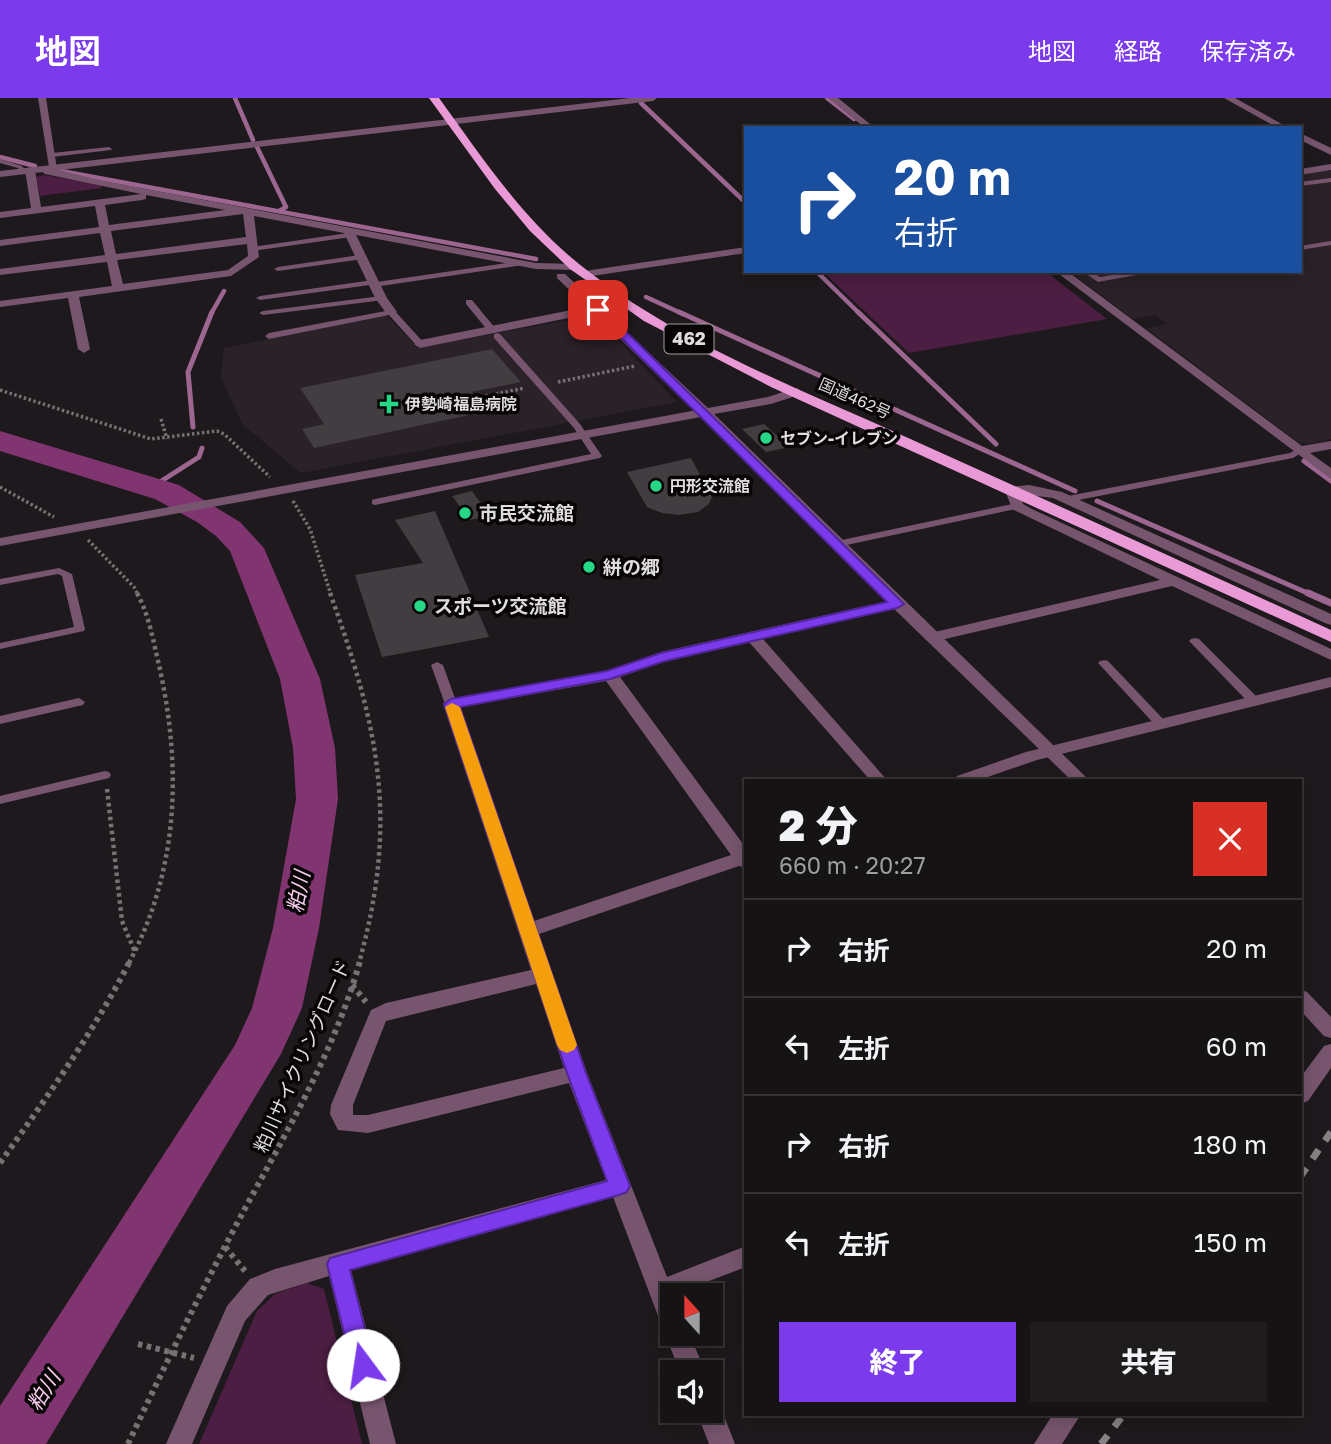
<!DOCTYPE html>
<html lang="ja">
<head>
<meta charset="utf-8">
<style>
	body { margin:0; font-family:"Golos Text","Noto Sans JP",sans-serif; background:#1f1c1e; color:#f1f3f6; height:100vh; display:flex; flex-direction:column; font-size:26px; white-space:nowrap }
	* { box-sizing:border-box; margin:0 }
	p { font-size:23px; color:#9e9ea0 }
	.icon { flex:none; width:38px; height:38px; fill:none; stroke:currentColor; stroke-width:2; stroke-linecap:round; stroke-linejoin:round }
	.map { position:relative; flex:1; overflow:hidden }
	.side { position:absolute; left:744px; top:681px; width:558px; height:637px; display:flex; flex-direction:column; background:#161315; border-radius:0px; box-shadow:0 4px 18px #0003,0 0 0 2px #353234 }
	.side>* { flex:none }
	.banner { position:absolute; left:744px; top:28px; width:558px; height:147px; border-radius:0px; box-shadow:0 4px 18px #0003,0 0 0 2px #353234; background:#1a4fa0; color:#fff; overflow:hidden }
	.needle { width:46px; rotate:339deg }
	.tools { position:absolute; left:660px; top:1185px; display:grid; gap:14px }
	.tools a { display:grid; place-items:center; width:63px; height:63px; border-radius:0px; background:#161315; box-shadow:0 4px 18px #0003,0 0 0 2px #353234; font-size:35px }
	.pin { position:absolute; display:grid; place-items:center; width:60px; height:60px; color:#fff; margin:-30px; border-radius:14px; box-shadow:0 4px 10px #0006 }
	.me { position:absolute; width:77px; margin:-38px; rotate:346deg; stroke-linejoin:round; filter:drop-shadow(0 0 5px #0008) }
	.turn { display:flex; align-items:center; gap:24px; height:147px; padding:0 35px; font-size:32px }
	.turn .icon { width:91px; height:91px; stroke-width:2.5 }
	.turn b { display:block; font-size:49px; line-height:60px }
	.round { display:grid; place-items:center; flex:none; width:74px; height:74px; border-radius:0px; background:#1f1c1e }
	.overview { display:flex; align-items:center; justify-content:space-between; height:119px; padding:0 35px }
	h1 { font-size:42px; font-weight:800; line-height:52px }
	.button { display:flex; gap:14px; margin-top:auto; padding:14px 35px }
	.button a { flex:1; height:80px; border-radius:0px; background:#7c3aed; color:#fff; font-size:28px; font-weight:800; line-height:80px; text-align:center }
	.button a+a { background:#1f1c1e; color:#f1f3f6 }
	ul { padding:0; list-style:none }
	li { display:flex; align-items:center; gap:21px; height:98px; padding:0 35px; border-top:2px solid #353234 }
	li div { flex:1 }
	li b { display:block; font-size:26px }
	li em { font-style:normal }
	header { display:flex; align-items:center; gap:42px; box-sizing:border-box; height:98px; padding:0 35px; background:#7c3aed; color:#fff }
	header strong { font-size:33px }
	nav { display:flex; gap:38px; margin-inline-start:auto; font-size:24px }
	.map>svg:first-child { display:block }
	.built { fill:#2b2128 }
	.green { fill:#4d1e43 }
	.lines { fill:none; stroke-linecap:round; stroke-linejoin:round }
	.stream-far2 { stroke:#9c6691; stroke-width:4.5 }
	.stream-far1 { stroke:#9c6691; stroke-width:5 }
	.stream { stroke:#9c6691; stroke-width:7 }
	.river { fill:#803470; fill-rule:evenodd }
	.building { fill:#423d40 }
	.path-far2 { stroke:#757174; stroke-width:3.5; stroke-dasharray:2.5 2.5; stroke-linecap:butt }
	.path-far1 { stroke:#757174; stroke-width:4.5; stroke-dasharray:3.5 3.5; stroke-linecap:butt }
	.path { stroke:#757174; stroke-width:6; stroke-dasharray:4.5 4.5; stroke-linecap:butt }
	.service { fill:#77556e; fill-rule:evenodd }
	.minor { fill:#77556e; fill-rule:evenodd }
	.tertiary { fill:#77556e; fill-rule:evenodd }
	.trunk { fill:#e99ad6; fill-rule:evenodd }
	.rail { stroke:#858184; stroke-width:7; stroke-dasharray:11 11; stroke-linecap:butt }
	.route { fill:#7c3aed; stroke:#51269a; stroke-width:2 }
	.slow { fill:#f59e0b }
	.poi-dot { fill:#26d886; stroke:#070506; stroke-width:2.5 }
	.labels { text-anchor:middle; stroke-width:7; stroke-linejoin:round; paint-order:stroke }
	.far-street-label { font-size:16px; fill:#dfdcde; stroke:#070506 }
	.far-poi-label { font-size:16px; font-weight:bold; fill:#dfdcde; stroke:#070506; text-anchor:start }
	.shield { fill:#070506; stroke:#9e9c9d; stroke-width:2 }
	.shield-label { font-size:18px; font-weight:bold; fill:#dfdcde }
	.poi-label { font-size:19px; font-weight:bold; fill:#dfdcde; stroke:#070506; text-anchor:start }
	.street-label { font-size:19px; fill:#dfdcde; stroke:#070506 }
	.water-label { font-size:21px; font-style:italic; fill:#f7cbeb; stroke:#070506 }
</style>
</head>
<body>
<header>
<strong>地図</strong>
<nav><a>地図</a><a>経路</a><a>保存済み</a></nav>
</header>
<div class="map">
<svg width="1331" height="1346" viewBox="0 0 1331 1346">
	<rect width="100%" height="100%" fill="#1e191c"/>
	<path class="built" d="M1331,72v269l-22,5 -11,-2 -152,-114 21,-4 -12,-9 -22,4 -64,-48h231v-96z
		M386,217l32,33 176,-33 83,87 -376,71 -59,-49 -21,-47 3,-29z"/>
	<path class="green" d="M44,77l57,10 1,3 -62,8 -4,-19z
		M822,173h223l62,48 -198,34z
		M307,1185l17,6 38,155h-163l58,-133 18,-17z"/>
	<g class="lines">
		<path class="stream-far2" d="M235,0l18,42
			M827,0l27,21
			M641,5l105,100
			M257,49l29,60 -7,4
			M0,59l35,9
			M61,73l475,88
			M816,173l44,43
			M646,199l37,17
			M211,216l13,-23"/>
		<path class="stream-far1" d="M679,214l396,179
			M858,214l138,132
			M193,329l-5,-55 24,-60
			M1304,363l27,20
			M152,389l47,-30 3,-9
			M1097,403l215,94"/>
		<path class="stream" d="M1308,495l23,10"/>
		<path class="river" d="M0,333l179,54 61,37 24,26 56,131 15,69 3,51 -19,129 -17,80 -21,46 -235,390h-46v-38l235,-361 17,-37 21,-80 23,-129 -3,-51 -13,-69 -50,-128 -14,-15 -19,-14 -42,-23 -155,-48z"/>
	</g>
	<path class="building" d="M492,251l29,33 -49,10 16,19 -174,37 -12,-19 22,-5 -24,-36z
		M764,326l26,23 -24,5 -24,-23z
		M691,360l21,39 -3,7 -11,8 -19,3 -17,-2 -15,-6 -20,-35z
		M472,393l18,25 -20,4 -18,-24z
		M435,413l54,126 -107,20 -27,-82 68,-12 -28,-43z"/>
	<g class="lines">
		<path class="path-far2" d="M558,284l77,-16
			M0,292l151,49 66,-8 7,3 46,43
			M481,299l44,-9
			M161,321l6,20
			M0,389l54,30
			M293,403l17,28 21,66
			M88,442l46,47 4,8"/>
		<path class="path-far1" d="M330,495c49,136 69,227 29,370
			M107,691l15,132 13,31
			M129,865c50,-95 53,-195 30,-298 -6,-25 -10,-50 -22,-72"/>
		<path class="path" d="M352,887l14,17
			M0,1065c47,-66 93,-130 130,-202
			M225,1149l20,24
			M138,1246l56,14
			M128,1346c36,-77 73,-153 113,-228 44,-82 94,-165 119,-255"/>
		<path class="service" d="M109,49l3,2 -1,1 -59,7 -3,-2 3,-2z
			M0,61l22,7 4,5 -5,1 -3,-4 -18,-5z
			M1331,80v4l-31,4v-4z
			M348,135l4,2 -1,2 -98,14 -4,-2 4,-2z
			M1331,143v4l-31,5v-4z
			M360,157l4,2 -1,2 -85,12 -4,-2 4,-2z
			M520,163l4,2 -1,2 -149,22 -4,-2 -110,15 -4,-2 4,-2 113,-16 4,2z
			M1082,173h9l9,6 38,-6h20l-60,11z
			M381,198h3v4l-121,15 -4,-2 4,-2z
			M466,202h6l23,28v4h-6l-23,-28z
			M391,212h3l29,32v4h-6l-28,-31 -120,24 -4,-3 4,-3z
			M497,235l3,1 80,90 22,32 -2,2 -225,47 -3,-1v-4l3,-1 216,-45 -17,-26 -80,-90v-4z
			M1299,350l5,3 -11,7 -225,44 -5,-3 5,-3 222,-43z
			M1017,405l5,3 -2,2 -183,39 -5,-3 5,-3z
			M59,470l13,6 13,55 -1,2 -84,18v-6l74,-16 -12,-51 -4,-2 -58,11v-6z
			M1195,540l4,1 59,59 2,3 -2,3h-8l-59,-61 -2,-2 2,-2z
			M1104,562l4,1 56,59 2,3 -2,3h-8l-56,-61 -2,-2 2,-2z
			M437,564l6,3 14,39 -2,3 -4,1 -6,-4 -14,-39z
			M79,600l6,4 -2,3 -83,19v-8z
			M105,673l4,1 2,3 -2,3 -109,26v-8z"/>
		<path class="minor" d="M38,0h8l11,71 -8,-2z
			M828,0h10l37,30h-10z
			M1224,0h11l54,30h-11z
			M1300,35l31,15v7l-31,-15z
			M1331,66v6l-31,5v-6z
			M43,68l56,14 437,83 39,1 6,3 -6,3 -39,-1 -180,-34 31,63 10,14 -6,3 -4,-1 -12,-16 -31,-65 -90,-17 5,41 -28,19 -152,21 11,52 -6,4 -6,-4 -10,-51 -68,9v-6l112,-15 -5,-24 -107,13v-6l105,-14 -5,-22 -100,13v-6l99,-13 -4,-21 -95,12v-6l31,-4 -6,-38 5,-3 5,3 6,37 100,-13 -96,-20 -7,-5zM146,97l79,15 -116,15 -4,-20 37,-5 4,-1zM243,116l3,23 -130,17 -5,-23zM247,146l1,12 -20,14 -105,14 -6,-24z
			M746,149v6l-161,24 -6,-3 6,-3z
			M1055,173h12l235,175 29,-5v8l-21,4 21,15v11z
			M557,176h8l33,31 32,-4v4l-26,6 105,98v6h-10l-106,-102 -173,35 -6,-4 6,-4 167,-33 -30,-29z
			M1029,387l33,7 269,122v11l-6,-2 -272,-125 -33,-4 3,10 9,5 299,140v11l-159,-74 -240,56 -6,-2 -2,-3 2,-3 234,-54 -148,-71 -7,-19 2,-3z
			M897,501l5,2 3,3 -3,3 -139,32 124,141h-17l-121,-138 -83,19 -46,16 126,171v20l-7,-2 -200,68 48,139 80,204 79,-31v21l-74,28v39h17l17,38h-26l-15,-38 1,-4 -6,-9 -47,-124 -262,73 45,174h-26l-41,-168 -61,19 -23,26 -53,123h-26l61,-138 23,-27 25,-10 331,-89 -37,-97 -201,50 -30,-3 -8,-16 1,-9 40,-95 15,-7 145,-33 -88,-266 2,-4 162,-29 54,-19zM606,583l125,174 -197,66 -74,-214zM536,886l28,84 -196,47h-15v-10l33,-84z
			M1331,579v10l-294,73 -58,20h-25l3,-4 69,-24z
			M1331,946v24l-23,33 -8,3v-26l24,-32z
			M710,1300l8,3 17,43h-26l-13,-34h14z
			M1053,1316h28l-19,30h-28z"/>
		<path class="tertiary" d="M630,0h27l-4,3 -653,76v-6z
			M795,290l4,1v6l-28,9 -57,10 375,366h-18l-179,-173 -191,-190 -701,129v-8l768,-141z
			M1300,891l7,3 24,25v21l-7,-2 -24,-26z"/>
		<path class="trunk" d="M429,0h10c42,58 83,120 140,166 96,77 215,123 327,173 142,64 284,128 425,193v12l-560,-255 -127,-66 -74,-52 -40,-38 -35,-42z"/>
		<path class="rail" d="M1300,1079l31,-45
			M1101,1346l23,-30"/>
	</g>
	<path class="route" d="M595,210h7l302,296 -7,4 -232,53 -55,18 -150,28 126,366 44,113 -3,6 -8,3 -269,75 24,95 -3,8 -8,3 -8,-3 -3,-8 -25,-101 3,-6 277,-77 -40,-108 -123,-369 7,-5 156,-28 54,-18 226,-51 -292,-290z"/>
	<path class="slow" d="M452,605l8,4 117,338 -3,5 -7,3 -7,-3 -3,-5 -112,-338z"/>
	<g class="poi-dot">
		<path d="M385.5 295.5h7v7h7v7h-7v7h-7v-7h-7v-7h7z"/>
		<circle cx="766" cy="340" r="7"/>
		<circle cx="656" cy="388" r="7"/>
		<circle cx="465" cy="415" r="7"/>
		<circle cx="589" cy="469" r="7"/>
		<circle cx="420" cy="508" r="7"/>
	</g>
	<g class="labels">
		<g class="far-street-label">
			<text transform="translate(855 300) rotate(24)" y="6">国道462号</text>
		</g>
		<g class="far-poi-label">
			<text x="405" y="312">伊勢崎福島病院</text>
			<text x="780" y="346">セブン-イレブン</text>
			<text x="670" y="394">円形交流館</text>
		</g>
		<rect class="shield" x="664.5" y="226.5" width="49" height="29" rx="5"/>
		<g class="shield-label">
			<text x="689" y="247">462</text>
		</g>
		<g class="poi-label">
			<text x="479" y="422">市民交流館</text>
			<text x="603" y="476">絣の郷</text>
			<text x="434" y="515">スポーツ交流館</text>
		</g>
		<g class="street-label">
			<text transform="translate(302 958) rotate(-66)" y="7">粕川サイクリングロード</text>
		</g>
		<g class="water-label">
			<text transform="translate(299 794) rotate(-79)" y="7">粕川</text>
			<text transform="translate(44 1293) rotate(-58)" y="7">粕川</text>
		</g>
	</g>
</svg>
<div class="tools">
<a><svg class="needle" viewBox="-14 -14 28 28"><path d="M0-13l5 13h-10z" fill="#e53935"/><path d="M0 13l5-13h-10z" fill="#9e9ea0"/></svg></a>
<a><svg class="icon" aria-label="sound" viewBox="0 0 24 24"><path d="M4 9h4l5-4v14l-5-4H4zM17 9q2 3 0 6"/></svg></a>
</div>
<div class="pin" style="left:598px;top:212px;background:#d93025"><svg class="icon" aria-label="arrive" viewBox="0 0 24 24"><path d="M6 21V4h12l-3 4 3 4H6"/></svg></div>
<svg class="me" style="left:363px;top:1267px" viewBox="-20 -20 40 40"><circle r="19" fill="#fff"/><path d="M0-13L10 11 0 6-10 11z" fill="#7c3aed"/></svg>
<div class="banner">
<div class="turn"><svg class="icon" aria-label="right" viewBox="0 0 24 24"><path d="M7 20v-9h11M14 6l5 5-5 5"/></svg><div><b>20 m</b>右折</div></div>
</div>
<section class="side">
<div class="overview"><div><h1>2 分</h1><p>660 m · 20:27</p></div><a class="round" style="background:#d93025;color:#fff"><svg class="icon" aria-label="close" viewBox="0 0 24 24"><path d="M6 6l12 12M18 6L6 18"/></svg></a></div>
<ul>
<li><svg class="icon" aria-label="right" viewBox="0 0 24 24"><path d="M7 20v-9h11M14 6l5 5-5 5"/></svg><div><b>右折</b></div><em>20 m</em></li>
<li><svg class="icon" aria-label="left" viewBox="0 0 24 24"><path d="M17 20v-9H6M10 6l-5 5 5 5"/></svg><div><b>左折</b></div><em>60 m</em></li>
<li><svg class="icon" aria-label="right" viewBox="0 0 24 24"><path d="M7 20v-9h11M14 6l5 5-5 5"/></svg><div><b>右折</b></div><em>180 m</em></li>
<li><svg class="icon" aria-label="left" viewBox="0 0 24 24"><path d="M17 20v-9H6M10 6l-5 5 5 5"/></svg><div><b>左折</b></div><em>150 m</em></li>
</ul>
<div class="button"><a>終了</a><a>共有</a></div>
</section>
</div>
</body>
</html>
